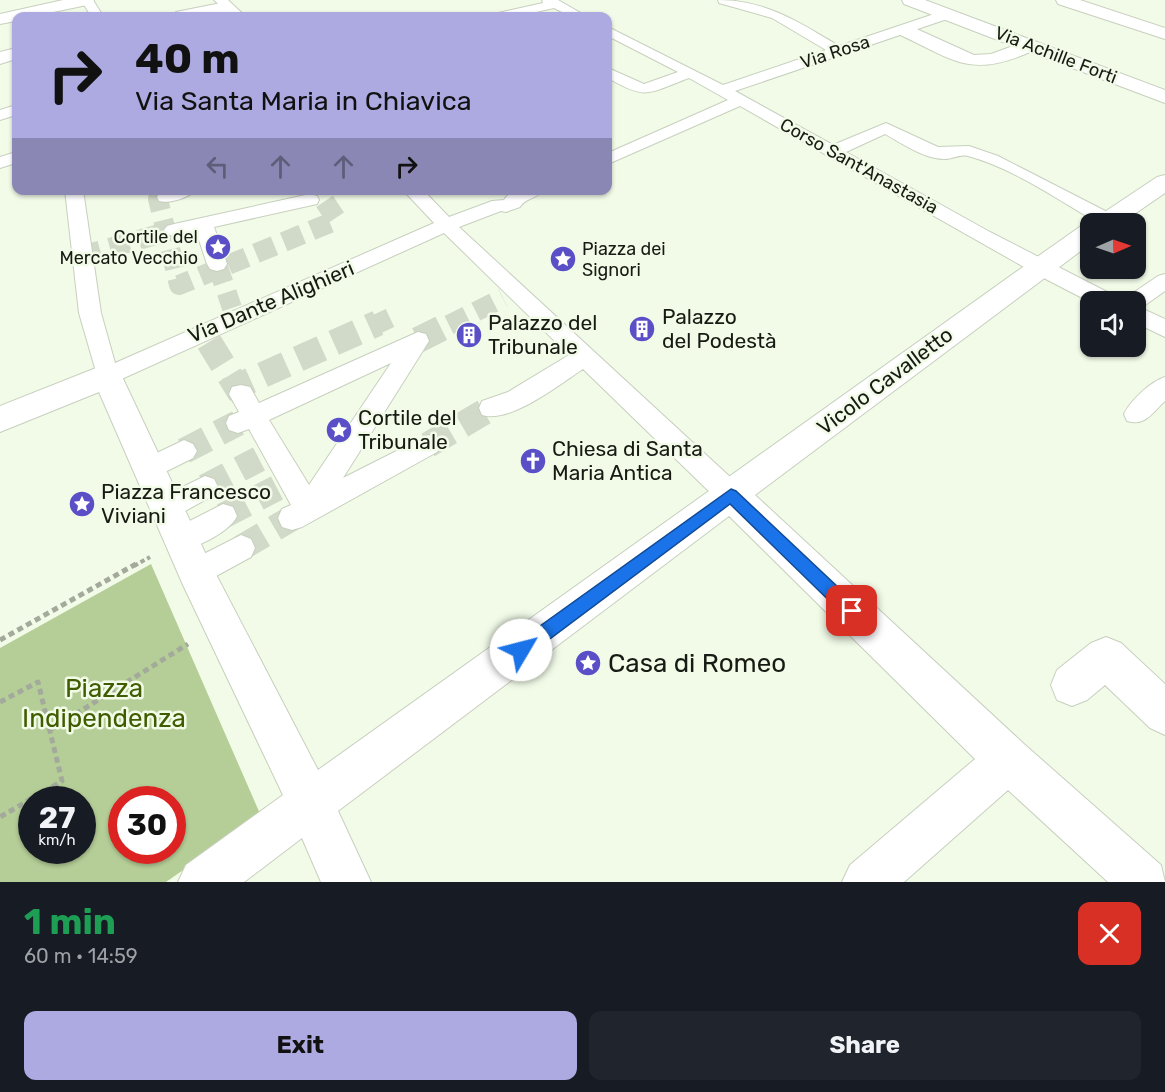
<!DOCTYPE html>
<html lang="en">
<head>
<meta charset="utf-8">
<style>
	body { margin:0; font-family:Rubik,sans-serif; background:#20242c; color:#f1f3f6; height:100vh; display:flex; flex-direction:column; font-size:22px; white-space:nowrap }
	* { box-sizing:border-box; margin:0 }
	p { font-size:20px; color:#9ea1a6 }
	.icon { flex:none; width:33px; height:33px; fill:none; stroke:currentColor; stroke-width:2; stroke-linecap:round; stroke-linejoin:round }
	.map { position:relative; height:882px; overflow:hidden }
	.sheet { display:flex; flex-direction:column; background:#171b24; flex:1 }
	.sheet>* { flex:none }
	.guide { position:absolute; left:12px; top:12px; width:600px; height:183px; border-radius:12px; box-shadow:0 2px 4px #0004; background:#ada9e1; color:#111; overflow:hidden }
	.needle { width:39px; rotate:88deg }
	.tools { position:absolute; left:1080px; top:213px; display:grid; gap:12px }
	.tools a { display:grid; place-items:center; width:66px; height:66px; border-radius:12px; background:#171b24; box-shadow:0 2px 4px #0004; font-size:30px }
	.speed { position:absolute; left:18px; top:786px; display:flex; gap:12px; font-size:30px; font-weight:700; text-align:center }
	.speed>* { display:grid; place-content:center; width:78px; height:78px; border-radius:50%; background:#171b24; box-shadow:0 2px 4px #0004; line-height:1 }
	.speed small { font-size:15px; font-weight:400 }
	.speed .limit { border:9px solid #d22; background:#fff; color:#111 }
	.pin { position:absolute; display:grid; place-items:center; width:51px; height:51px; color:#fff; margin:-26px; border-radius:12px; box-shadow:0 3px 9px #0006 }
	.me { position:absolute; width:66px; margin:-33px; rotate:53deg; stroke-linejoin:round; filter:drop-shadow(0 0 4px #0008) }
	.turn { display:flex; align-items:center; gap:21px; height:126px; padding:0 24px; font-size:27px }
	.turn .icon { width:78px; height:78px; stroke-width:2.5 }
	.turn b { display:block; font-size:42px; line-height:51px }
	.lanes { display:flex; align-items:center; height:57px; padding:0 24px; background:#0003; justify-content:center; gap:30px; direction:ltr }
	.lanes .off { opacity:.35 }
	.round { display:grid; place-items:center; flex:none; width:63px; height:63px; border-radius:12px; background:#20242c }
	.summary { display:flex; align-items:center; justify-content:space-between; height:102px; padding:0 24px }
	h1 { font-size:36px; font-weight:700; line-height:45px; color:#1e9e55 }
	.action { display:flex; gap:12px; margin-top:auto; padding:12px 24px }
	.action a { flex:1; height:69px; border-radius:12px; background:#ada9e1; color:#111; font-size:24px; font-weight:700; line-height:69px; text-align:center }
	.action a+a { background:#20242c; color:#f1f3f6 }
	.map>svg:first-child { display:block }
	.green { fill:#b5ce97; fill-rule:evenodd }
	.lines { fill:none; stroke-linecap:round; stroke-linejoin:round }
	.pedestrian-tunnel-far1 { stroke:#d1d9c8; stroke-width:20; stroke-dasharray:20 10; stroke-linecap:butt }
	.pedestrian-tunnel { stroke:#d1d9c8; stroke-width:26; stroke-dasharray:26 13; stroke-linecap:butt }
	.pedestrian-casing { stroke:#c7d0be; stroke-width:2 }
	.minor-casing { stroke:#c7d0be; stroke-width:2 }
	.path-far1 { stroke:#a3aa9b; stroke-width:4; stroke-dasharray:4.5 3; stroke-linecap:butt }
	.path { stroke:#a3aa9b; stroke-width:5; stroke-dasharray:6 4; stroke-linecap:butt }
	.pedestrian { fill:#fff; fill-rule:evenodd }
	.minor { fill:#fff; fill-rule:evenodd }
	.route { fill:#1a73e8; stroke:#114b97; stroke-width:1.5 }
	.labels { text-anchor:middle; stroke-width:5; stroke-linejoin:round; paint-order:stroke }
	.far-street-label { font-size:18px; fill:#181b14; stroke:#f2fbe8 }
	.far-poi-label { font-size:18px; fill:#181b14; stroke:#f2fbe8; text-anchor:end }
	.street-label { font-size:21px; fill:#181b14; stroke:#f2fbe8 }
	.poi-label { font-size:21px; fill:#181b14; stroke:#f2fbe8; text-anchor:start }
	.near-poi-label { font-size:26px; fill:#181b14; stroke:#f2fbe8; text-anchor:start }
	.near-park-label { font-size:26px; fill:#3f5d00; stroke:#f2fbe8 }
</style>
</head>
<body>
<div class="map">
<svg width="1165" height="882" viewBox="0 0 1165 882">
	<rect width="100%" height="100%" fill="#f2fbe8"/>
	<path class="green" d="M151,564l110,252 -95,66h-166v-234zM32,800h50v50h-50zM122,800h50v50h-50z"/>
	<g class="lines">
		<path class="pedestrian-tunnel-far1" d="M166,197l-8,2 21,86 158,-65 -20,-30
			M81,256l93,-26
			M217,264l15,44
			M375,325l15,-7
			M449,325l54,-27"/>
		<path class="pedestrian-tunnel" d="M418,340l34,-17
			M209,342l32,52
			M227,391l151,-68
			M428,445l63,-37
			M184,451l54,-28
			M205,487l54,-28
			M223,516l54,-28
			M241,548l51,-30"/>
		<defs>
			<path id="pedestrian" d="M81,0h12l10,16h-12z
				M214,0h14l17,16h-14z
				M542,0h16l28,16h-16l-16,-8 -36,8h-22l2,-3 45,-10z
				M718,0c48,0 81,22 121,46l104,-35h10l2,3 -2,3 -218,74 98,54 53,-22 52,24 31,-1 29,10 117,60 3,4 -3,4h-15c-40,-23 -87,-56 -132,-68 -8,-2 -15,3 -23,3 -21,0 -42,-15 -60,-25l-39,18 144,80 127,65 2,5h-29l-52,-27 -298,-169 -132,58v-11l120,-53 -39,-22c-41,15 -42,23 -81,0v-10l36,16 34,-12 -70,-36v-9l115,58 103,-35 -54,-32 -53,-15z
				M16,105v10l-16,5v-10z
				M16,152v11l-16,5v-11z
				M65,190h18l18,123 14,50 319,-140 -31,-33h20l26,27 43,-16 12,-1c7,-13 26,-10 39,-10 -6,9 -18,8 -23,17l-14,5 -5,-1 -42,16 282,260 4,8 -4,8 -10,4 -10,-4 -138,-134c-23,15 -73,55 -101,46l-3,-7 3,-7 26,-9 61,-37 -125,-122 -329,149 -8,3 -8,-3 -20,-69z
				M167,190h29c-8,8 -26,14 -37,11l-2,-4 2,-4z
				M310,194l7,2 2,4 -2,4 -103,23 13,37 -3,5 -7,2 -7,-2 -3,-5 -11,-33 -22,5 -7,-2 -3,-4 3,-4 7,-2z
				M1165,274v17l-24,17 24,11v18l-29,-14v-21h-11l2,-5 31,-21z
				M418,332l8,2 3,7 -86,137 85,-43 9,3 4,7 -4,7 -135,75 -10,3 -10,-3 -4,-9 4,-9 9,-4 -42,-76 -11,4 -9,-3 -3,-7 3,-7 10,-4 -10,-18 3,-7 9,-2 9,2 9,16zM391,363l-82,122 -40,-65z
				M1165,377v24c-12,11 -20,26 -38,20l-3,-7c7,-14 26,-32 41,-37z
				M184,440l9,4 4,7 -4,7 -44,22 -9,-3 -4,-8 4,-8z
				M205,476l9,3 4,8 -4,8 -38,21 -10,4 -10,-4 -4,-8 4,-8z
				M223,504l10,3 4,9c-8,17 -38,29 -55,36l-10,-4 -4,-9 4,-9z
				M241,535l10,4 4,9 -4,9 -55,30 -10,-4 -5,-10 5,-10z"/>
			<path id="minor" d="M63,0h31l-2,4 -58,12h-18v5l-16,3v-10z
				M902,0h23l240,90v13l-135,-51c-61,27 -77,7 -132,-18l-3,-4 3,-4h12l64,29 17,-1 22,-8 -109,-42z
				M1056,0h24l85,28v11l-107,-35z
				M226,2l8,5 -2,4 -27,5h-32l3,-4z
				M16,48v11l-16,5v-12z
				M1165,175v18l-45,31h-29l3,-5 63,-42z
				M1090,224v20l-335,251 269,249 137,121 4,17h-57l-100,-92 -104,92h-62l8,-17 125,-106 -246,-243 -391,295 33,71h-50l-19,-44 -58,44h-66l8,-17 97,-70 -100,-210 -84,-193 -99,40v-26l96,-38 11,-3 11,3 91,193 109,209 712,-508 51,-36z
				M1106,637l15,6 44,41v51l-15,-7 -45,-43 -18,15 -15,6 -15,-6 -6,-15 6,-15 34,-27z"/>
		</defs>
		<use href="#pedestrian" class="pedestrian-casing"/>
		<use href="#minor" class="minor-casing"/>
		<path class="path-far1" d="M134,566l16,-9"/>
		<path class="path" d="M0,640l136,-76
			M0,702l38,-20 24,99 -62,36
			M50,730l138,-86"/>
		<use href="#pedestrian" class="pedestrian"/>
		<use href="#minor" class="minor"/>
	</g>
	<path class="route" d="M731,489l5,2 122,115 2,5 -2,6 -6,2 -6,-2 -116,-113 -203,152 -6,2 -6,-2 -2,-6 2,-6z"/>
	<defs>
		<symbol id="sight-disc" viewBox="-11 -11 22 22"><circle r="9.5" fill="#5a4fc7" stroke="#f2fbe8"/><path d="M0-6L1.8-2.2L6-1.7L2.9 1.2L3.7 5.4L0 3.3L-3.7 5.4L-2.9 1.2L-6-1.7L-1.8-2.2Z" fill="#fff"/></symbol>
		<symbol id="building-disc" viewBox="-11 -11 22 22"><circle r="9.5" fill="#5a4fc7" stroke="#f2fbe8"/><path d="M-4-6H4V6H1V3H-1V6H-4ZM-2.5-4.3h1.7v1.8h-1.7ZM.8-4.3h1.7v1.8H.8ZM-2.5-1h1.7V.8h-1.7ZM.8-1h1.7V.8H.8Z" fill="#fff"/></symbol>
		<symbol id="church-disc" viewBox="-11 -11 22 22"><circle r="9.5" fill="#5a4fc7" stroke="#f2fbe8"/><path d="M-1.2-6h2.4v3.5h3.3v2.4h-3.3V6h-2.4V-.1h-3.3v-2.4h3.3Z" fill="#fff"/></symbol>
	</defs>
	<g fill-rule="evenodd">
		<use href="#sight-disc" x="203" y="232" width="30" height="30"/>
		<use href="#sight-disc" x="548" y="244" width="30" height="30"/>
		<use href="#building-disc" x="627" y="314" width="30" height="30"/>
		<use href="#building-disc" x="454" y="320" width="30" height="30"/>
		<use href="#sight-disc" x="324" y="415" width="30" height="30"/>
		<use href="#church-disc" x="518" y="446" width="30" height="30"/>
		<use href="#sight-disc" x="67" y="489" width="30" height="30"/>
		<use href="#sight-disc" x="573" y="648" width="30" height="30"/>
	</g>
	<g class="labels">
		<g class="far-street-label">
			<text transform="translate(835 52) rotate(-18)" y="6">Via Rosa</text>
			<text transform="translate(1056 55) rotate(21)" y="6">Via Achille Forti</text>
			<text transform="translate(859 166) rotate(29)" y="6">Corso Sant'Anastasia</text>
		</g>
		<g class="far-poi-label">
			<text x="198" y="243">Cortile del<tspan x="198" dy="21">Mercato Vecchio</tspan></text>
			<text x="582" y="255" text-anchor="start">Piazza dei<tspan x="582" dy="21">Signori</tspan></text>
		</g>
		<g class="street-label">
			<text transform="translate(271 302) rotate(-23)" y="7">Via Dante Alighieri</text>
			<text transform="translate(885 381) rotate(-37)" y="7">Vicolo Cavalletto</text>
		</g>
		<g class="poi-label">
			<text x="662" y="324">Palazzo<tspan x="662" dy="24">del Podestà</tspan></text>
			<text x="488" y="330">Palazzo del<tspan x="488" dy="24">Tribunale</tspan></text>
			<text x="358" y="425">Cortile del<tspan x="358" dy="24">Tribunale</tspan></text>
			<text x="552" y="456">Chiesa di Santa<tspan x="552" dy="24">Maria Antica</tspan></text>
			<text x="101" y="499">Piazza Francesco<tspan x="101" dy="24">Viviani</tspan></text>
		</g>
		<g class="near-poi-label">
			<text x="608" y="672">Casa di Romeo</text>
		</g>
		<g class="near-park-label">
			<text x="104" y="697">Piazza<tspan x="104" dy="30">Indipendenza</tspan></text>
		</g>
	</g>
</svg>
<div class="tools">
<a><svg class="needle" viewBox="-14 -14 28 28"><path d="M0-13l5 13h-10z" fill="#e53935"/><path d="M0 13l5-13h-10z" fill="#9ea1a6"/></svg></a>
<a><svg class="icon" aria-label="sound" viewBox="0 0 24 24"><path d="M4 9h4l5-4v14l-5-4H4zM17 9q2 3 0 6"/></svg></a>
</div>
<div class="speed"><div>27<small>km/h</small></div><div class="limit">30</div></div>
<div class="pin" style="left:852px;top:611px;background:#d93025"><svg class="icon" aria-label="arrive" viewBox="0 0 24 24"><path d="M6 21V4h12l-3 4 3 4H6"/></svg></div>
<svg class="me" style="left:521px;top:650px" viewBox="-20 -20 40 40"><circle r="19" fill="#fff"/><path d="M0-13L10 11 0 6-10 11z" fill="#1a73e8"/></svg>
<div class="guide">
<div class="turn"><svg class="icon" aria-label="right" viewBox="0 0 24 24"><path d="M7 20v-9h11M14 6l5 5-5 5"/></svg><div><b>40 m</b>Via Santa Maria in Chiavica</div></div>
<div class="lanes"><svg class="icon off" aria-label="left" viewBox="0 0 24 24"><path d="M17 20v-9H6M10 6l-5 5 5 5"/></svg><svg class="icon off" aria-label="ahead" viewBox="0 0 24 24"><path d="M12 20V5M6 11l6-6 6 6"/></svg><svg class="icon off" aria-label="ahead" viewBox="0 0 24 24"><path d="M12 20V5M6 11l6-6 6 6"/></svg><svg class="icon" aria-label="right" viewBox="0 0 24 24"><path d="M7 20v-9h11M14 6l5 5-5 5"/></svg></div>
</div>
</div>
<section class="sheet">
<div class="summary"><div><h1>1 min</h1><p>60 m · 14:59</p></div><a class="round" style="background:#d93025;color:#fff"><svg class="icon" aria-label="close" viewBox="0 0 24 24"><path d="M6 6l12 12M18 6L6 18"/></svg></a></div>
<div class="action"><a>Exit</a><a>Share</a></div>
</section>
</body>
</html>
